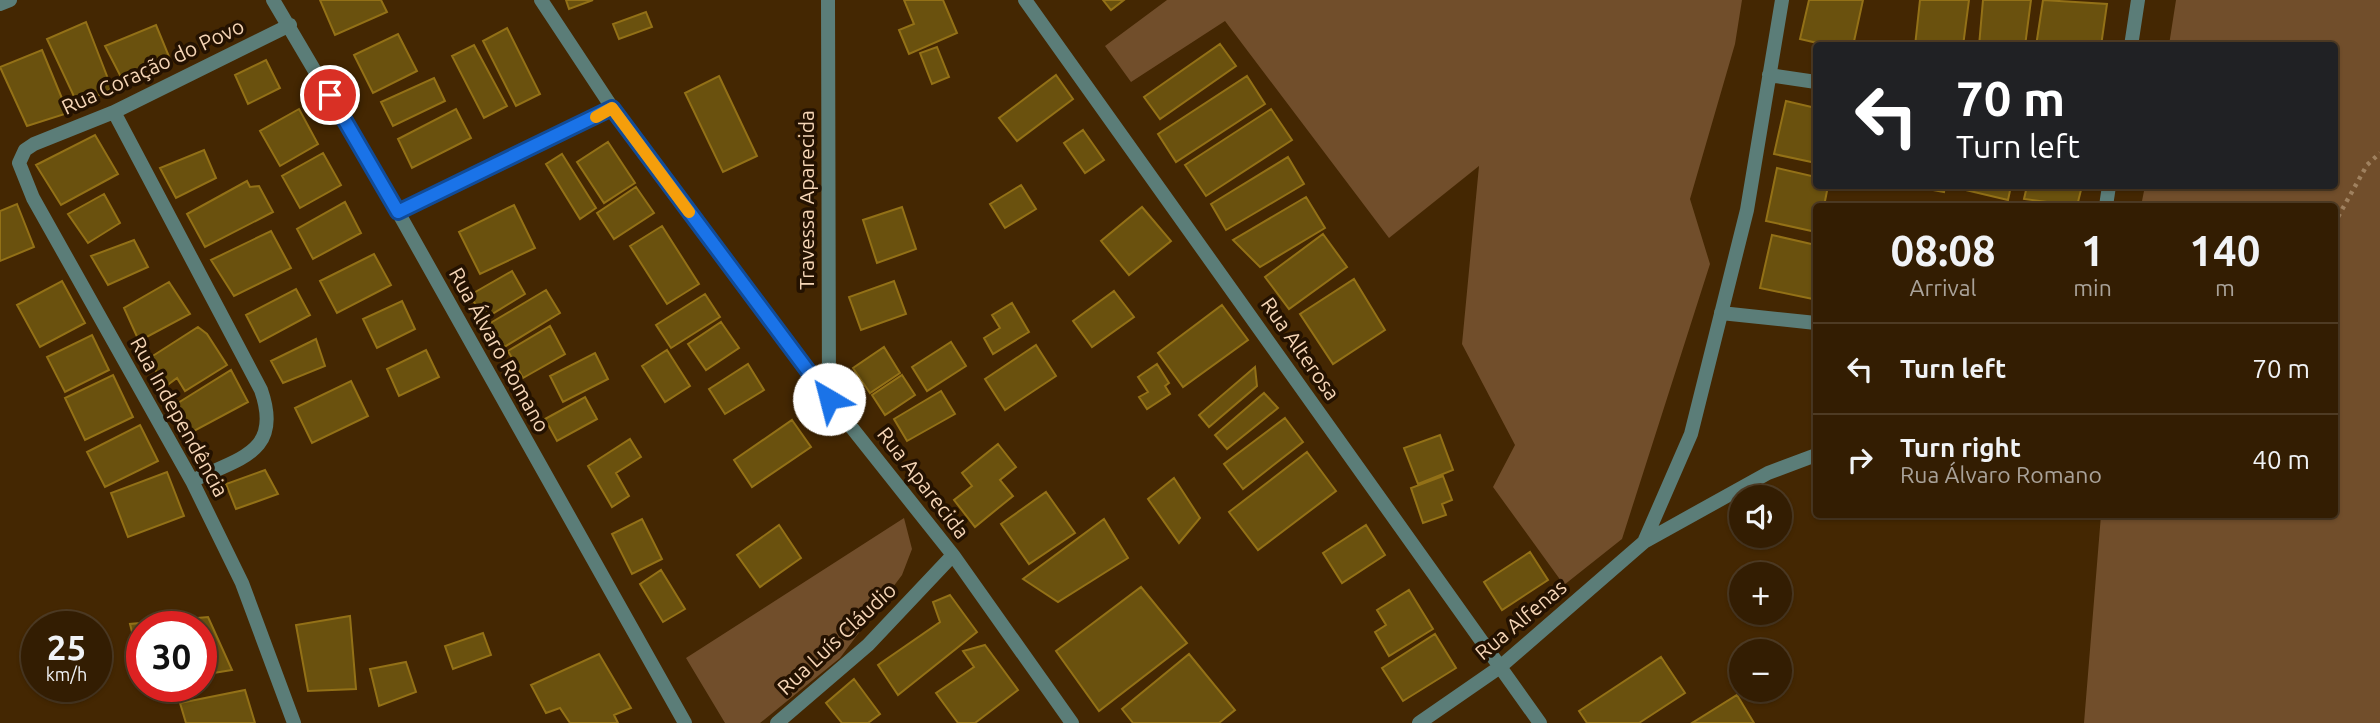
<!DOCTYPE html>
<html lang="en">
<head>
<meta charset="utf-8">
<style>
	body { margin:0; font-family:Ubuntu,sans-serif; background:#3e2a11; color:#f1f3f6; height:100vh; display:flex; flex-direction:column; font-size:26px; white-space:nowrap }
	* { box-sizing:border-box; margin:0 }
	p { font-size:23px; color:#a9a299 }
	.icon { flex:none; width:38px; height:38px; fill:none; stroke:currentColor; stroke-width:2; stroke-linecap:round; stroke-linejoin:round }
	.map { position:relative; flex:1; overflow:hidden }
	.panel { position:absolute; left:1813px; top:203px; width:525px; height:315px; display:flex; flex-direction:column; background:#331d02; border-radius:7px; box-shadow:0 2px 5px #0004,0 0 0 2px #4e3b24 }
	.panel>* { flex:none }
	.hud { position:absolute; left:1813px; top:42px; width:525px; height:147px; border-radius:7px; box-shadow:0 2px 5px #0004,0 0 0 2px #4e3b24; background:#202124; color:#fff; overflow:hidden }
	.fabs { position:absolute; left:1729px; top:485px; display:grid; gap:14px }
	.fabs a { display:grid; place-items:center; width:63px; height:63px; border-radius:50%; background:#331d02; box-shadow:0 2px 5px #0004,0 0 0 2px #4e3b24; font-size:35px }
	.speed { position:absolute; left:21px; top:611px; display:flex; gap:14px; font-size:35px; font-weight:700; text-align:center }
	.speed>* { display:grid; place-content:center; width:91px; height:91px; border-radius:50%; background:#331d02; box-shadow:0 2px 5px #0004,0 0 0 2px #4e3b24; line-height:1 }
	.speed small { font-size:18px; font-weight:400 }
	.speed .limit { border:10px solid #d22; background:#fff; color:#111 }
	.pin { position:absolute; display:grid; place-items:center; width:60px; height:60px; color:#fff; margin:-30px; border:4px solid #fff; border-radius:50%; box-shadow:0 2px 7px #0007 }
	.me { position:absolute; width:77px; margin:-38px; rotate:323deg; stroke-linejoin:round; filter:drop-shadow(0 0 5px #0008) }
	.turn { display:flex; align-items:center; gap:24px; height:147px; padding:0 28px; font-size:32px }
	.turn .icon { width:91px; height:91px; stroke-width:2.5 }
	.turn b { display:block; font-size:49px; line-height:60px }
	.eta { display:flex; justify-content:space-evenly; align-items:center; height:119px; text-align:center }
	.eta b { font-size:42px; font-weight:700; line-height:49px }
	ul { padding:0; list-style:none }
	li { display:flex; align-items:center; gap:21px; height:91px; padding:0 28px; border-top:2px solid #4e3b24 }
	li div { flex:1 }
	li b { display:block; font-size:26px }
	li em { font-style:normal }
	.map>svg:first-child { display:block }
	.green { fill:#714e2b }
	.building { fill:#6a510e; stroke:#937117; stroke-width:2 }
	.lines { fill:none; stroke-linecap:round; stroke-linejoin:round }
	.path { stroke:#9f815f; stroke-width:4.5; stroke-dasharray:3.5 5; stroke-linecap:butt }
	.street { stroke:#5b7d78; stroke-width:14 }
	.route-casing { stroke:#114b97; stroke-width:18 }
	.route { stroke:#1a73e8; stroke-width:12 }
	.slow { stroke:#f59e0b; stroke-width:12 }
	.labels { text-anchor:middle; stroke-width:7; stroke-linejoin:round; paint-order:stroke }
	.street-label { font-size:21px; fill:#f5d5b6; stroke:#241201 }
</style>
</head>
<body>
<div class="map">
<svg width="2380" height="723" viewBox="0 0 2380 723">
	<rect width="100%" height="100%" fill="#442702"/>
	<path class="green" d="M1167,0h575l-7,44 -45,155 20,65 -88,275 -58,46 -71,-98 22,-42 -53,-101 17,-178 -90,72 -164,-217 -94,61 -26,-36z
		M2176,0h204v723h-296l17,-208 233,-1v-308h-193l4,-20h189v-140l-165,-1z
		M904,518l8,31 -10,26 -62,83 -80,65h-35l-39,-65z"/>
	<path class="building" d="M320,0h61l6,12 -52,23z
		M566,0h27l-24,9z
		M904,0h39l14,33 -48,21 -10,-24 15,-6z
		M1103,0h21l-13,10z
		M1809,0h54l-10,46h-23l-30,-7z
		M1920,0h49l-6,46h-48z
		M1983,0h48l-6,46h-46z
		M2043,0l64,4 -6,42h-65z
		M646,12l6,15 -33,12 -6,-15z
		M86,22l26,67 -34,16 -31,-66z
		M156,25l14,34 -47,22 -18,-35z
		M507,28l33,66 -24,12 -33,-65z
		M398,34l19,37 -44,22 -19,-38z
		M1220,44l16,22 -76,53 -16,-22z
		M474,45l33,61 -23,12 -32,-62z
		M937,47l12,30 -17,7 -12,-31z
		M42,50l26,63 -41,13 -27,-59z
		M266,60l14,28 -32,16 -13,-29z
		M1056,75l17,24 -56,42 -18,-23z
		M719,76l38,80 -34,16 -38,-79z
		M1247,76l18,28 -89,58 -18,-28z
		M434,78l11,23 -52,25 -12,-24z
		M1786,101l30,7v55l-42,-9z
		M299,109l19,35 -38,22 -20,-35z
		M456,109l15,29 -59,30 -14,-29z
		M1271,109l21,31 -86,56 -21,-31z
		M1083,130l21,30 -19,13 -21,-30z
		M95,135l23,39 -57,31 -25,-40z
		M608,142l27,41 -31,20 -27,-41z
		M204,150l12,28 -40,20 -16,-30z
		M323,153l18,32 -41,23 -18,-32z
		M562,154l34,54 -16,11 -34,-55z
		M1288,157l16,27 -78,46 -15,-26z
		M1777,168l39,9v9h12l-4,20h-8v26l-50,-11z
		M247,181l3,6 9,-1 14,26 -68,35 -18,-33z
		M1021,185l15,24 -31,19 -15,-24z
		M1912,186h33l-1,6z
		M1957,186h54l-3,14 -51,-12z
		M2027,186h55l-5,20 -53,-7z
		M636,187l18,26 -40,26 -17,-26z
		M104,194l16,29 -32,20 -20,-29z
		M1306,197l19,31 -65,39 -27,-27z
		M345,202l16,31 -48,26 -16,-30z
		M17,204l17,43 -34,14v-50z
		M514,205l21,43 -55,26 -21,-42z
		M902,207l14,42 -39,14 -14,-43z
		M1142,207l29,34 -42,34 -28,-34z
		M662,226l37,58 -32,20 -37,-58z
		M271,231l20,37 -57,28 -23,-36z
		M1323,234l24,33 -58,42 -24,-32z
		M1772,235l44,10v36l-3,18 -53,-11z
		M134,240l14,27 -40,18 -17,-29z
		M374,254l17,31 -54,28 -17,-32z
		M512,271l13,23 -41,25 -14,-24z
		M1354,279l31,51 -52,34 -33,-50z
		M62,281l23,42 -45,24 -23,-42z
		M894,281l12,33 -45,16 -12,-33z
		M169,282l21,32 -51,27 -15,-33z
		M296,289l14,26 -50,27 -14,-27z
		M546,290l14,23 -59,36 -14,-24z
		M1114,291l20,26 -42,30 -19,-26z
		M705,294l15,23 -49,31 -15,-23z
		M402,301l13,28 -38,19 -14,-29z
		M1012,303l17,29 -36,22 -9,-16 16,-10 -8,-13z
		M1222,305l26,35 -65,47 -25,-34z
		M721,322l18,26 -33,22 -18,-26z
		M550,326l15,28 -42,24 -15,-27z
		M198,327l9,7 20,31 -42,26 -8,-13 -11,8 -18,-27z
		M92,335l17,35 -44,22 -18,-35z
		M316,339l9,27 -42,17 -12,-22z
		M951,342l15,24 -39,25 -15,-24z
		M1036,345l20,31 -51,34 -20,-31z
		M884,347l16,26 -30,20 -17,-25z
		M426,350l13,27 -40,19 -12,-27z
		M667,350l23,36 -25,16 -23,-36z
		M595,353l13,26 -45,23 -13,-26z
		M748,364l16,26 -39,24 -16,-25z
		M1157,364l12,19 -4,3 5,8 -23,15 -8,-12 9,-5 -10,-15z
		M1255,367l2,19 -48,41 -10,-12z
		M231,370l17,32 -54,29 -6,-1 -15,-24z
		M113,375l20,42 -48,23 -20,-42z
		M902,375l13,20 -30,20 -13,-20z
		M351,381l17,35 -56,27 -17,-35z
		M941,391l14,23 -48,27 -13,-22z
		M1264,393l14,15 -51,41 -12,-14z
		M585,397l12,22 -40,22 -12,-22z
		M1285,418l18,24 -60,47 -19,-25z
		M792,420l19,27 -59,40 -18,-27z
		M140,425l18,36 -53,26 -18,-35z
		M1440,435l13,35 -35,14 -14,-36z
		M630,439l11,18 -25,16 13,23 -17,11 -24,-41z
		M998,444l18,23 -16,13 13,16 -38,31 -21,-27 18,-14 -10,-13z
		M1307,452l29,39 -78,59 -29,-38z
		M265,470l13,24 -42,15 -10,-25z
		M167,472l17,44 -56,21 -17,-44z
		M1443,476l9,24 -10,4 4,11 -23,8 -12,-35z
		M1174,478l26,40 -21,25 -31,-44z
		M1046,492l29,41 -46,31 -28,-40z
		M642,519l20,40 -30,15 -20,-40z
		M1104,519l24,39 -70,44 -35,-23z
		M779,525l22,33 -41,29 -23,-32z
		M1366,525l19,30 -43,28 -19,-30z
		M1530,552l18,28 -46,30 -18,-28z
		M661,570l24,39 -22,13 -23,-38z
		M1141,587l46,56 -88,68 -43,-60z
		M1409,590l24,39 -44,27 -14,-24 11,-7 -9,-15z
		M950,595l27,37 -79,63 -20,-30 62,-43 -7,-20z
		M350,616l6,73 -48,2 -12,-66z
		M208,617l24,53 -31,5v-49h-59v46l-12,-48z
		M483,633l8,22 -38,14 -8,-23z
		M1435,634l21,34 -53,33 -21,-33z
		M985,645l33,45 -43,33h-17l-22,-30 38,-26 -11,-16z
		M599,654l32,54 -17,7 4,8h-48l-10,-15 -14,5 -15,-28z
		M1189,654l46,56 -16,13h-86l-11,-14z
		M1661,657l24,36 -46,30h-52l-8,-12z
		M406,662l10,30 -37,14 -9,-37z
		M854,679l26,35 -12,9h-26l-16,-20z
		M245,690l10,33h-69l-6,-20z
		M1737,695l17,28h-62z"/>
	<g class="lines">
		<path class="path" d="M2334,224l33,-59 13,-12"/>
		<path class="street" d="M273,0l125,212 287,511
			M541,0l72,109 216,290 124,156 119,168
			M828,0l1,399
			M1025,0l515,723
			M0,4l10,-4
			M290,25l-176,87 -80,32 -9,6 -6,13 14,35 159,283 50,102 52,140
			M2131,46l7,-46
			M1769,75l47,7
			M114,112l147,278c22,63 -22,68 -69,91
			M2106,206l3,-20
			M398,212l215,-103
			M1721,313l95,10
			M1644,542l47,-108 56,-224 35,-210
			M777,723l91,-78 85,-90
			M1419,723l81,-56 144,-125 124,-69 48,-18"/>
	</g>
	<g class="lines">
		<defs>
			<path id="route" d="M330,95l68,117 214,-104 217,291"/>
		</defs>
		<use href="#route" class="route-casing"/>
		<use href="#route" class="route"/>
		<path class="slow" d="M596,117l16,-9 77,104"/>
	</g>
	<g class="labels">
		<g class="street-label">
			<text transform="translate(153 67) rotate(-25)" y="7">Rua Coração do Povo</text>
			<text transform="translate(807 200) rotate(-90)" y="7">Travessa Aparecida</text>
			<text transform="translate(1300 349) rotate(55)" y="7">Rua Alterosa</text>
			<text transform="translate(499 350) rotate(61)" y="7">Rua Álvaro Romano</text>
			<text transform="translate(179 417) rotate(61)" y="7">Rua Independência</text>
			<text transform="translate(923 483) rotate(52)" y="7">Rua Aparecida</text>
			<text transform="translate(1521 620) rotate(-40)" y="7">Rua Alfenas</text>
			<text transform="translate(837 639) rotate(-43)" y="7">Rua Luís Cláudio</text>
		</g>
	</g>
</svg>
<div class="fabs">
<a><svg class="icon" aria-label="sound" viewBox="0 0 24 24"><path d="M4 9h4l5-4v14l-5-4H4zM17 9q2 3 0 6"/></svg></a>
<a>+</a>
<a>−</a>
</div>
<div class="speed"><div>25<small>km/h</small></div><div class="limit">30</div></div>
<div class="pin" style="left:330px;top:95px;background:#d93025"><svg class="icon" aria-label="arrive" viewBox="0 0 24 24"><path d="M6 21V4h12l-3 4 3 4H6"/></svg></div>
<svg class="me" style="left:829px;top:399px" viewBox="-20 -20 40 40"><circle r="19" fill="#fff"/><path d="M0-13L10 11 0 6-10 11z" fill="#1a73e8"/></svg>
<div class="hud">
<div class="turn"><svg class="icon" aria-label="left" viewBox="0 0 24 24"><path d="M17 20v-9H6M10 6l-5 5 5 5"/></svg><div><b>70 m</b>Turn left</div></div>
</div>
<section class="panel">
<div class="eta">
<div><b>08:08</b><p>Arrival</p></div>
<div><b>1</b><p>min</p></div>
<div><b>140</b><p>m</p></div>
</div>
<ul>
<li><svg class="icon" aria-label="left" viewBox="0 0 24 24"><path d="M17 20v-9H6M10 6l-5 5 5 5"/></svg><div><b>Turn left</b></div><em>70 m</em></li>
<li><svg class="icon" aria-label="right" viewBox="0 0 24 24"><path d="M7 20v-9h11M14 6l5 5-5 5"/></svg><div><b>Turn right</b><p>Rua Álvaro Romano</p></div><em>40 m</em></li>
</ul>
</section>
</div>
</body>
</html>
